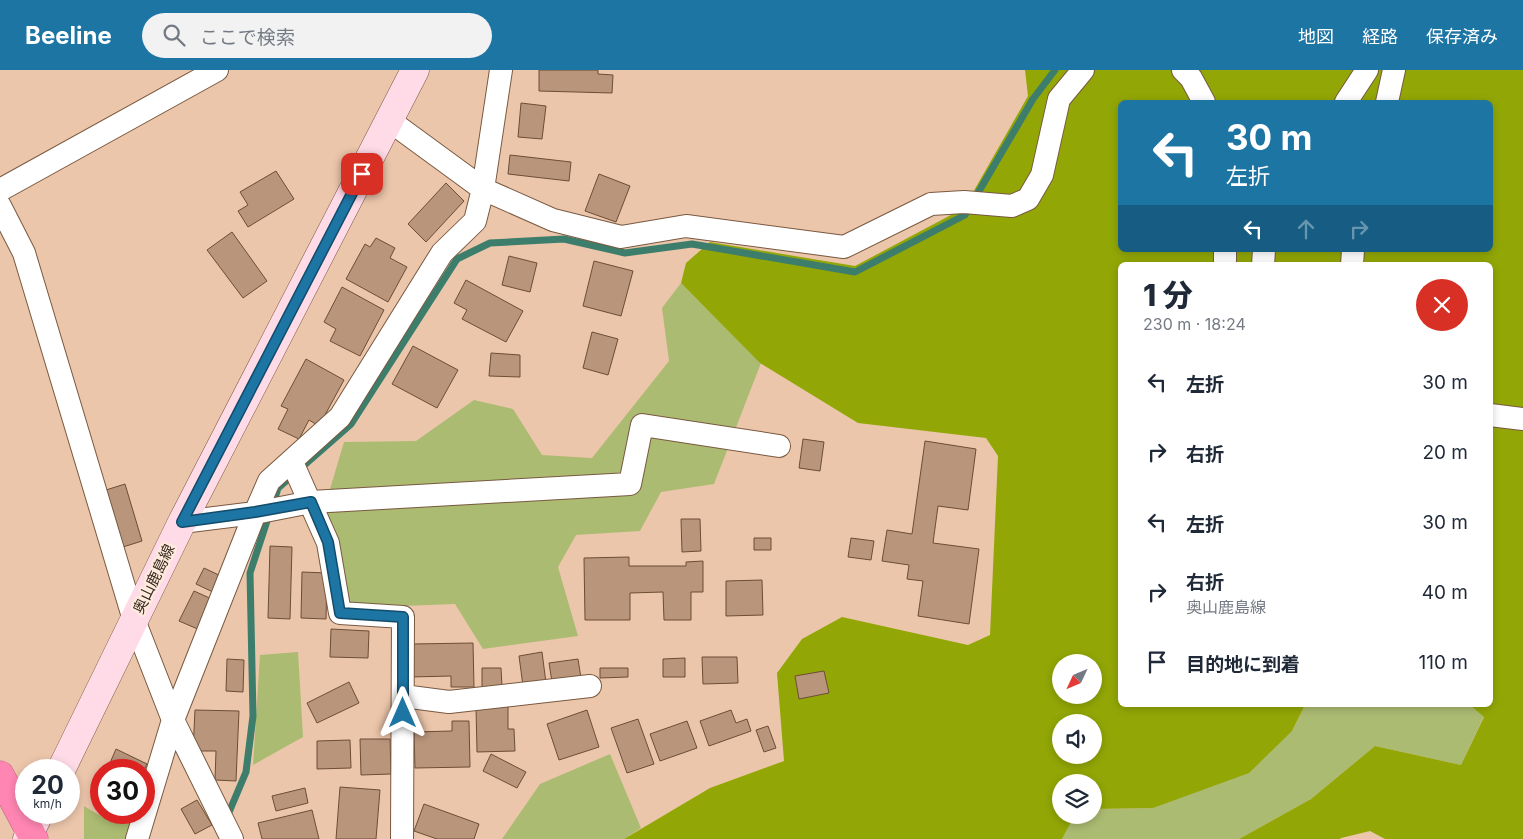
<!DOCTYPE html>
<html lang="ja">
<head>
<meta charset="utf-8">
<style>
	body { margin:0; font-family:Inter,"Noto Sans JP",sans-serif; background:#f2f2f3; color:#1f2937; height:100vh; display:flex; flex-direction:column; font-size:19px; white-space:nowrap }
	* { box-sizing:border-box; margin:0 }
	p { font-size:16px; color:#747a83 }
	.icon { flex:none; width:28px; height:28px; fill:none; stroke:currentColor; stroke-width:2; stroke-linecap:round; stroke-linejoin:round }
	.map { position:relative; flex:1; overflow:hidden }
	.drawer { position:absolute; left:1118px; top:192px; width:375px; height:445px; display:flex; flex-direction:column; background:#fff; border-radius:8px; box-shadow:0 2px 8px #0003 }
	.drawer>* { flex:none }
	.banner { position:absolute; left:1118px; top:30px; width:375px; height:152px; border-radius:8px; box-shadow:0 2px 8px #0003; background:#1d75a4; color:#fff; overflow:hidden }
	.needle { width:32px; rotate:226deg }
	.fabs { position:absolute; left:1052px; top:584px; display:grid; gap:10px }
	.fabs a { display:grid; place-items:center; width:50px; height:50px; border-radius:50%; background:#fff; box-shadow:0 2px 8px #0003; font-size:25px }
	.speed { position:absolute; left:15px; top:689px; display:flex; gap:10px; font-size:25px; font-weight:700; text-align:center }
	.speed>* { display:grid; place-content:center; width:65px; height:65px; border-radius:50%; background:#fff; box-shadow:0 2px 8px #0003; line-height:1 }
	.speed small { font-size:12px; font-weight:400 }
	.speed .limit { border:8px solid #d22; background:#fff; color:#111 }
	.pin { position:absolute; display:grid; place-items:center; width:42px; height:42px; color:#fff; margin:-21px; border-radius:10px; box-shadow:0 2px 8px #0006 }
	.me { position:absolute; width:55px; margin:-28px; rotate:0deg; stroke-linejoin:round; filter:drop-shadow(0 0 4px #0008) }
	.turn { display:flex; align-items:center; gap:18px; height:105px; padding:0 25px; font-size:22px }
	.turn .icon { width:65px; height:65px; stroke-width:2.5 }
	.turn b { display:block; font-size:35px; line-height:42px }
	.lanes { display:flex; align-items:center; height:48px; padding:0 25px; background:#0003; justify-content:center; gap:25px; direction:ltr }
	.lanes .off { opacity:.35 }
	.round { display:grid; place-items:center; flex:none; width:52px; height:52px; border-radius:26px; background:#f2f2f3 }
	.summary { display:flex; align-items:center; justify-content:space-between; height:85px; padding:0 25px }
	h1 { font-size:30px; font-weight:800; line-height:38px }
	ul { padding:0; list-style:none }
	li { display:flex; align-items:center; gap:15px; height:70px; padding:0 25px }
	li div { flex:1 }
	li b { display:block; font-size:19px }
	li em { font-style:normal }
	header { display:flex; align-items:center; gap:30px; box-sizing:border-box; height:70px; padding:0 25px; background:#1d75a4; color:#fff }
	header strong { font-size:24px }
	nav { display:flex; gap:28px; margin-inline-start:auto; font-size:18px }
	.search { width:350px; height:45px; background:#f2f2f3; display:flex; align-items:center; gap:12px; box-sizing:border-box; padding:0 18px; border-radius:28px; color:#747a83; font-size:19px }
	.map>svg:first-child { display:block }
	.green { fill:#acbb72 }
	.forest { fill:#92a706; fill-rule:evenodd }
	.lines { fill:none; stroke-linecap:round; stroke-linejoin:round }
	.stream { stroke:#3d7d6c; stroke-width:7 }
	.building { fill:#b9957b; stroke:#6d4d35 }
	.street-casing { stroke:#795940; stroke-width:24 }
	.secondary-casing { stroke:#795940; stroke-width:29 }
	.highway-casing { stroke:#b8657e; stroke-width:29 }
	.street { stroke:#fff; stroke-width:22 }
	.secondary { stroke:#ffdbe8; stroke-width:28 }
	.highway { stroke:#ff86b2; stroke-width:28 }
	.route-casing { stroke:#134c6b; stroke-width:12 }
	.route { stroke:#1d75a4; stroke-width:9 }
	.labels { text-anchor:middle; stroke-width:4.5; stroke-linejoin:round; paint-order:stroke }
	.street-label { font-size:15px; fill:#35271c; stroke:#ffebdd }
</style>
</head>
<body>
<header>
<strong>Beeline</strong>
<div class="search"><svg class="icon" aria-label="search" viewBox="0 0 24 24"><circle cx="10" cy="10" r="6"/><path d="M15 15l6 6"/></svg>ここで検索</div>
<nav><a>地図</a><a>経路</a><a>保存済み</a></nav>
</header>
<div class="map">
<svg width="1523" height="769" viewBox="0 0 1523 769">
	<rect width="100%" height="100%" fill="#ecc6ab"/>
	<path class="green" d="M681,213l80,80 -47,121 -53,8 -21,39 -64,4 -18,32 20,69 -95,13 -28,-45 -107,4 -4,-38 -22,-54 22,-74 72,-1 58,-41 39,9 29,46 50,3 77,-97 -7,-53z
		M298,582l5,85 -50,28 7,-110z
		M1305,635h165l14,11 -23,49 -86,-19 -64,53 -72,40h-177c10,-19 8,-24 32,-24v-6l59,-1 139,-77z
		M610,684l31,74 -17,11h-122l38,-55z
		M84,736l25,15 14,-8h13l-6,26h-46z"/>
	<path class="forest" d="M1025,0h498v769h-138l-15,-8 -29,7 -1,1h-101l72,-40 64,-53 86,19 23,-48 -14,-12h20v-440h-370v440h185l-13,26 -43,42 -96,35 -59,1v-27h-33v33h19l-8,5 -10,19h-438l86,-51 74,-27 -7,-88 25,-34 40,-22 126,28 22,-10 8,-179 -12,-18 -128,-15 -98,-60 -79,-80 5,-20 24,-21 145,24 109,-58 64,-112zM1120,32h370v148h-370zM1061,592h33v33h-33zM1061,652h33v33h-33z"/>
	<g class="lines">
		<path class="stream" d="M273,435l5,-17 73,-64 106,-165 33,-16 74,-4 61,14 67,-9 163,28 110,-57 68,-116 22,-29
			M227,747l19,-45 7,-56 -3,-143 19,-58"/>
	</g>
	<path class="building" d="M539,0h59v4l15,1 -1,18 -73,-2z
		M521,33l25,3 -4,33 -24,-2z
		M510,85l61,7 -2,19 -61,-7z
		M276,101l18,28 -46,28 -10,-16 10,-6 -8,-13z
		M599,104l31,12 -14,36 -31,-11z
		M446,113l18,18 -38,41 -18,-18z
		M232,162l35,49 -24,17 -36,-48z
		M376,168l19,10 -5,10 17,9 -19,35 -42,-23 19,-35 5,3z
		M509,186l28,7 -7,29 -28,-7z
		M594,191l39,10 -12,45 -38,-10z
		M466,210l57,31 -17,31 -44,-23 5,-9 -13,-7z
		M342,217l42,23 -24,46 -30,-15 6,-12 -12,-7z
		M592,262l26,7 -10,36 -25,-7z
		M413,276l45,24 -21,38 -45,-24z
		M491,283l29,2v22l-31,-1z
		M306,289l38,21 -25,46 -10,-6 -10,19 -21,-10 10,-20 -7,-3z
		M803,369l21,3 -4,29 -21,-3z
		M925,371l51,8 -8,61 -30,-4 -5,37 46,6 -10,75 -51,-8 5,-35 -16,-2 2,-14 -27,-4 5,-31 25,4z
		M125,414l17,57 -19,6 -17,-57z
		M681,449h19l1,32 -19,1z
		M754,468h17v12h-17z
		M851,468l23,3 -3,19 -23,-3z
		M270,476l22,1 -2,72 -22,-1z
		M629,487v9h57v-4l17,-1v31h-12v28h-27l-1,-28 -33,1v27h-45l-1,-62z
		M204,498l19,9 -8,16 -19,-9z
		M302,502l25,1 -1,46 -25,-1z
		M762,510l1,35 -37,1v-35z
		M194,521l20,9 -14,30 -21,-9z
		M331,559l38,2 -1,27 -38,-1z
		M473,573l1,44h-23v-11l-40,1v-33z
		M542,582l4,31 -23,3 -4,-30z
		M702,587h35l1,26 -35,1z
		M685,588v19h-22v-18z
		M227,589l17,1 -1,32 -17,-1z
		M578,589l3,19 -29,4 -3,-19z
		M482,598h19l1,19 -20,1z
		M600,598h28v9l-28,1z
		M824,601l5,22 -30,6 -4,-23z
		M349,612l10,21 -42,20 -10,-20z
		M508,636v23h6l1,22 -38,1 -1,-45z
		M195,640l44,1 -3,70 -21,-1 1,-29h-23z
		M587,640l12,37 -40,13 -12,-36z
		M731,640l5,13 11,-4 4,12 -42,15 -9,-25z
		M638,649l16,45 -27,9 -16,-45z
		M452,651h17l1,46 -55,1 -1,-36 38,-1z
		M687,651l10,27 -37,13 -10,-27z
		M768,656l8,22 -12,4 -8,-22z
		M360,669h30l1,35 -30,1z
		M350,670l1,28 -34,1v-28z
		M116,679l31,15 -3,6h-37z
		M491,684l35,18 -9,16 -34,-17z
		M101,712v20l-7,-3z
		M340,717l40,3 -4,49h-40z
		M305,718l3,15 -32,8 -4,-15z
		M197,730l15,25 -17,9 -14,-25z
		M424,734l55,20 -5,15h-37l-23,-8z
		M312,740l7,29h-57l-4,-16z"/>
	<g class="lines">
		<defs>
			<path id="street" d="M1183,0l8,8 13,24
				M1346,32l21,-32
				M1387,32l7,-32
				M390,51l93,68 70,31 68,17 65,-11 158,21 87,-43 33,-2 48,4 16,-7 14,-24 17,-76 24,-29
				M0,120l217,-120
				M0,136l24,47 110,367 39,100 59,119
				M1225,180v15
				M1263,195l1,-15
				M1352,195l1,-15
				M1490,345l33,4
				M292,392l36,81 12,70 63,4 -1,222
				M182,452l73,-9 56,-11 319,-18 12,-59 137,21
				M403,626l46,6 141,-16
				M137,769l36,-119 82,-207 14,-32 71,-64 102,-164 33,-32 8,-32 18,-119"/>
			<path id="secondary" d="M61,700l121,-248 233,-452
				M27,769l13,-27"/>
			<path id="highway" d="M0,705l34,64"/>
		</defs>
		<use href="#street" class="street-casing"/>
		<use href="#secondary" class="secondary-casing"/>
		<use href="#highway" class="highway-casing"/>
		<use href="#street" class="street"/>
		<use href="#secondary" class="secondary"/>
		<use href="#highway" class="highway"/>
	</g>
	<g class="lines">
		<defs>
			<path id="route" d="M362,104l-180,348 73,-10 56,-10 17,40 12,71 63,4v96"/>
		</defs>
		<use href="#route" class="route-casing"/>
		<use href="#route" class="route"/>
	</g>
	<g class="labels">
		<g class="street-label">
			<text transform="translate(154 509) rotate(-64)" y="5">奥山鹿島線</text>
		</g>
	</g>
</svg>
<div class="fabs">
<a><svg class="needle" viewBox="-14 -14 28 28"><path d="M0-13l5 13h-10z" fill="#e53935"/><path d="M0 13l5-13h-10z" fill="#747a83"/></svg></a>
<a><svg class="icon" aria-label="sound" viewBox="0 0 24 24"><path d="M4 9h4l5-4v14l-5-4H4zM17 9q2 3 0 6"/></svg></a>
<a><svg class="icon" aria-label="layers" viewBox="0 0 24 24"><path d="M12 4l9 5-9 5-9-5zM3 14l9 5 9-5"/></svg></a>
</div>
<div class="speed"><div>20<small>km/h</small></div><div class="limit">30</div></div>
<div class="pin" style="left:362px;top:104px;background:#d93025"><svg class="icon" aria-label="arrive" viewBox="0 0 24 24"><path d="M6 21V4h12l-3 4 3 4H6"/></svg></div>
<svg class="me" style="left:403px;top:643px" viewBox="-20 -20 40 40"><path d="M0-17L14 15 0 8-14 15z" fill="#1d75a4" stroke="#fff" stroke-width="4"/></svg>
<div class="banner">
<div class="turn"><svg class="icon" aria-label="left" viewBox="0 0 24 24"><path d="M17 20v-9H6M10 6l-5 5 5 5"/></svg><div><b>30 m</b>左折</div></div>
<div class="lanes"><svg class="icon" aria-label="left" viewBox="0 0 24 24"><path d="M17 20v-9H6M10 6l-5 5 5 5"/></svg><svg class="icon off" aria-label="ahead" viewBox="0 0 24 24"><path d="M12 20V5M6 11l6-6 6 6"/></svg><svg class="icon off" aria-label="right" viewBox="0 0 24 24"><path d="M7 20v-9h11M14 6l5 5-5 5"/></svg></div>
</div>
<section class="drawer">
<div class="summary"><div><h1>1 分</h1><p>230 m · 18:24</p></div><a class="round" style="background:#d93025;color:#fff"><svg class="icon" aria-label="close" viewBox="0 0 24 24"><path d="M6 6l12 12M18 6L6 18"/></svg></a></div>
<ul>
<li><svg class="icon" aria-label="left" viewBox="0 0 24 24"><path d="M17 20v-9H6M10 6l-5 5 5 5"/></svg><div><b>左折</b></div><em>30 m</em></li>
<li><svg class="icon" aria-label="right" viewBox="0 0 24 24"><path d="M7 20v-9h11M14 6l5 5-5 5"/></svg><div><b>右折</b></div><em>20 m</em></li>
<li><svg class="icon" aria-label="left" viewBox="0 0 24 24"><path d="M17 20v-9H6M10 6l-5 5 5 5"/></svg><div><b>左折</b></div><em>30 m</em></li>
<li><svg class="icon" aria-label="right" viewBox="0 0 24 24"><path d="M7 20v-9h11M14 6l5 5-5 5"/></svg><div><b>右折</b><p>奥山鹿島線</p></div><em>40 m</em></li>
<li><svg class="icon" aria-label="arrive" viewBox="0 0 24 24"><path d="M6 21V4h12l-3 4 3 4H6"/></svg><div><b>目的地に到着</b></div><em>110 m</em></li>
</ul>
</section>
</div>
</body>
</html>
